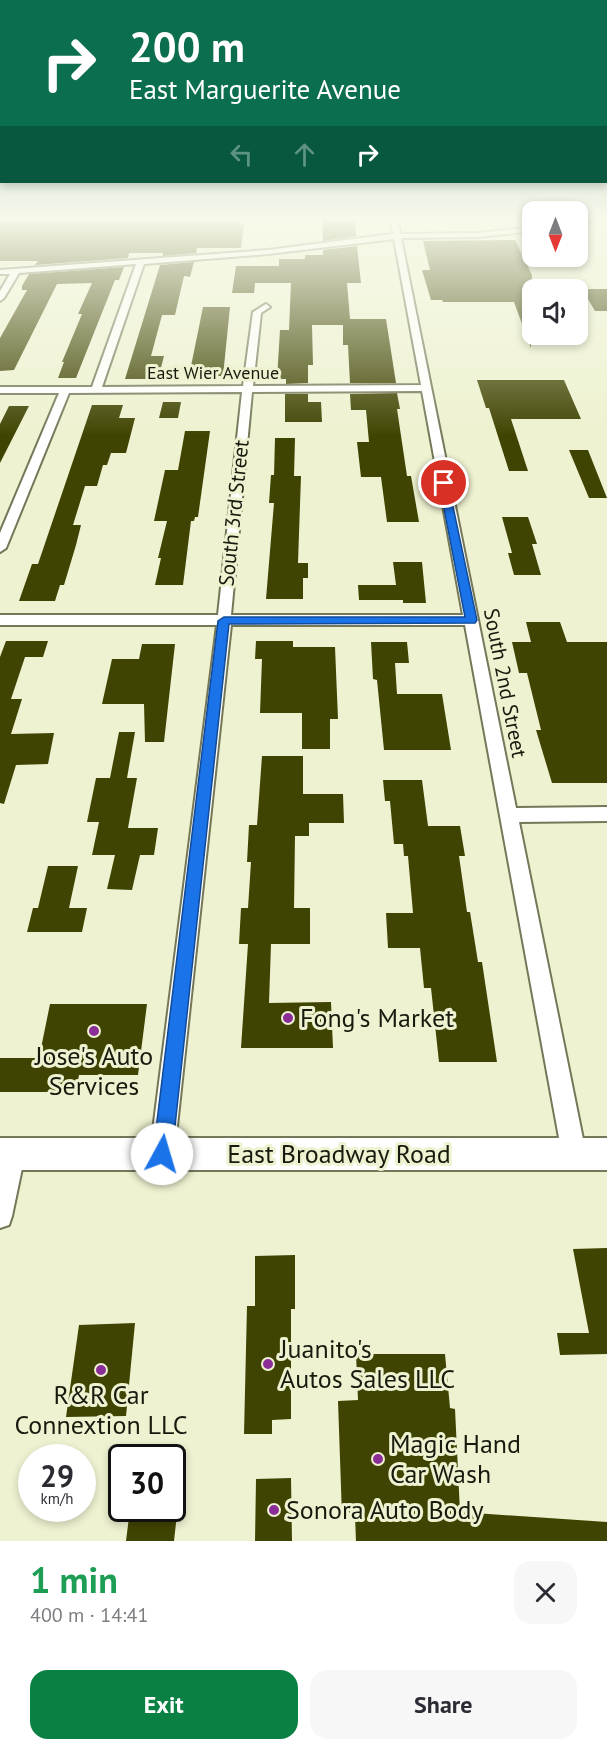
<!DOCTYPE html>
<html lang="en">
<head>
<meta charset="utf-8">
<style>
	body { margin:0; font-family:"PT Sans",sans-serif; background:#f7f7f7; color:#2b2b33; height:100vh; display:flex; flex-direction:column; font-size:22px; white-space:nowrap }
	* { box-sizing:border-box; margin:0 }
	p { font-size:20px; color:#7c7c81 }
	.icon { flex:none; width:33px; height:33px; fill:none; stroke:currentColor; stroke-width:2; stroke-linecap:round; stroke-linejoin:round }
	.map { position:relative; height:1541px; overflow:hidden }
	.side { display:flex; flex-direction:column; background:#fff; flex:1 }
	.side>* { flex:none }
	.banner { position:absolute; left:0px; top:0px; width:608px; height:183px; box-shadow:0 3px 9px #0003; background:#0b6e4f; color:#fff; overflow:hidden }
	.needle { width:39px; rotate:180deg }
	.controls { position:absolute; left:522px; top:201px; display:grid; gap:12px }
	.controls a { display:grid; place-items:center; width:66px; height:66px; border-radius:12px; background:#fff; box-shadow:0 3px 9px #0003; font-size:30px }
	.speed { position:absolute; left:18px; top:1444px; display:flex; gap:12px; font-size:30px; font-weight:700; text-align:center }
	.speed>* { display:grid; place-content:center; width:78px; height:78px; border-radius:50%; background:#fff; box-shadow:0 3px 9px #0003; line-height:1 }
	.speed small { font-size:15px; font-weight:400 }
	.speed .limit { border:3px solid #111; border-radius:9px; background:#fff; color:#111 }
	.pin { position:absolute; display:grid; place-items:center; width:51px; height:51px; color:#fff; margin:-26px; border:3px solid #fff; border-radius:50%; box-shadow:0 2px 6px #0007 }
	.me { position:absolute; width:66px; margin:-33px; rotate:6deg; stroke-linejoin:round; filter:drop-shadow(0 0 4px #0008) }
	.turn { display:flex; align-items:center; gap:21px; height:126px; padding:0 30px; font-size:27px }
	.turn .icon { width:78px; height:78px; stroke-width:2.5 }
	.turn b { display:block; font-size:42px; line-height:51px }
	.lanes { display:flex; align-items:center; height:57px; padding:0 30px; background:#0003; justify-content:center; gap:30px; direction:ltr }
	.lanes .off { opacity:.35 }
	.round { display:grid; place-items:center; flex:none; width:63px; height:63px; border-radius:18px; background:#f7f7f7 }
	.overview { display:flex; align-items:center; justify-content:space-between; height:102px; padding:0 30px }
	h1 { font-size:36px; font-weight:800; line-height:45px; color:#1e9e55 }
	.cta { display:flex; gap:12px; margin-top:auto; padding:12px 30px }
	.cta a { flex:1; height:69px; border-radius:18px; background:#0b8043; color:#fff; font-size:24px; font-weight:800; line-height:69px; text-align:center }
	.cta a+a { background:#f7f7f7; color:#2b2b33 }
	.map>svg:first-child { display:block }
	.building { fill:#404402 }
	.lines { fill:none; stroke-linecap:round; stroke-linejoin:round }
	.street-casing { stroke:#747859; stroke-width:4 }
	.secondary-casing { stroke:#747859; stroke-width:4 }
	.street { fill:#fff; fill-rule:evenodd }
	.secondary { fill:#fff; fill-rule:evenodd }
	.route { fill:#1a73e8; stroke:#114b97; stroke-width:1.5 }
	.poi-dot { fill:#8b2d97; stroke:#eef2d0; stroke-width:2 }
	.labels { text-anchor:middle; stroke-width:6; stroke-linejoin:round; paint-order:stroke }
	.far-street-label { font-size:18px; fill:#191a0e; stroke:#eef2d0 }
	.street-label { font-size:21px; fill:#191a0e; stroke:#eef2d0 }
	.near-poi-label { font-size:26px; fill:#191a0e; stroke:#eef2d0; text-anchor:start }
	.near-street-label { font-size:26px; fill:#191a0e; stroke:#eef2d0 }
</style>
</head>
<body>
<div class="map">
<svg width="607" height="1541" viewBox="0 0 607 1541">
	<rect width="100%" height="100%" fill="#eef2d0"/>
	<path class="building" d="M0,220h241v4h3l-3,24h-44l-1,5 -33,3v-3h-34l-1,5 -93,7 3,-4h-38z
		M322,220l33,2 1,14 -33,5z
		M515,240l17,35 -1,73 -17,-46h-71l-1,-2h-11l-9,-30h8l-7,-29z
		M357,246l4,37h-14l3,36h36l10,64h-46l-2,-38h-5v-20h-31l1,40h-5v18l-22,1v-5h-9l3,-49h9l2,-47h-36l-1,10h-22l4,-27h43v-7h26v-4h18v-5z
		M194,262l-4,15 -6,-1 -9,39h-13l-11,41h13l-6,23h-33l35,-114z
		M124,267l-5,13h-4l-39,98h-18l6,-16h-2l20,-48h-4l14,-31 -35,1 -43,86 -14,1v-33l27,-48h-5v-4l7,-12z
		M582,289h25v22h-12z
		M203,307h27l-7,69h-34z
		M477,380h87l17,39h-70l17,52h-19l-20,-63h-3z
		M397,393l3,16h-3l10,67h4l8,46h-32l-6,-45h-20l-4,-35h12l-3,-32h-15l-1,-16z
		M285,394h23v8h13l1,20h-37z
		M163,402h18l-3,16h-19z
		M92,405h31l-4,13h16l-9,35h-15l-4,12h-4l-6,21h-12l-12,39h8l-5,20 -12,40h-4l-5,16h-36l13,-37h6z
		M9,406h20l-29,57v-39z
		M185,431h25l-12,86h-3l-1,4h-3l-8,64h-28l6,-27h-3l9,-37h-13l11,-51h13z
		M275,438h20l-1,38h7l-3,87h10v15h-5v21h-37l8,-96h-5l2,-28h3z
		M569,450h19l19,48h-18z
		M502,517h26l9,27h-5l9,31h-27l-6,-22h4z
		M393,562h29l4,41h-23v-3h-44l-1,-15h38z
		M526,622h34l7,20h40v141h-55l-16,-53h5l-14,-57h-8l-7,-31h19z
		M6,641h42l-5,16h-18l-14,42h11l-11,35 43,-1 -6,31 -32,1 -12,39 -4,-1v-146z
		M256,641h37v6h42l3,72h-8v30h-28v-36h-42l2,-54h-7z
		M371,642h36l2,21h-14l2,31h45l9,56h-67l-7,-70 -4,-1z
		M142,644h33l-11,98h-19l-1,-38h-42l10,-45h27z
		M119,732h16l-8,46h10l-9,50h30l-4,27h-14l-8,35 -25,-1 8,-34h-23l7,-33h-12l9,-44h14z
		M262,756h41v38h40l1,29h-35v13h-14l-1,72h16v36h-39l-2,59 62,-1 2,46h-92l7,-104h-9l2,-36h7l3,-46h-4l2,-37h8z
		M383,780h39l6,46h32l5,30h-6l8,56h3l8,50h4l15,100h-58l-8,-74h-7l-4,-40h-32l-2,-35h27l-5,-57h-4l-1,-12h-9l-4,-43h-5z
		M48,866h30l-9,42h18l-5,24h-55l6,-24h5z
		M50,1004h97l-9,71h-59l-3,17h-76v-34h39z
		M607,1248v106l-47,1 -3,-22h32l-16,-84z
		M295,1255v54h-4v110l-19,1v14h-28l3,-128h8v-50z
		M135,1323l-9,93 -60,1 13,-92z
		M356,1354h89l5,54 5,1 5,103 147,10v19h-251l-1,-25h-13l-4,-115 20,-1z
		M291,1478l1,63h-37l1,-62z
		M130,1509h33l-1,5h15l-3,27h-48z"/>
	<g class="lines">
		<defs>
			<path id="street" d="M391,220h7l2,14 78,-1 54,-6v4l-54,6 -77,1 115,570 91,-1v14l-88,1 67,332 -4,8 -8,4 -8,-4 -4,-8 -97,-529h-234l-57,529 -4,8 -8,4 -8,-4 -4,-8 67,-529h-217v-10h218l24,-223 -173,1 -63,155 -6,4v-19l59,-140h-59v-6h92l44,-123 -117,9 -15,25 -4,3v-10l10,-17h-10v-4l268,-20 125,-16zM394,239l27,146 -168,1 8,-73 9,-6 -4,-3 -13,8 -10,74 -141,1 42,-123 124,-10zM422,391l41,224h-232l21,-223z
				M597,220l-19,5v-4z
				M13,1142l8,4 4,8 -13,62 -3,9 -9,3v-67l5,-15z"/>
			<path id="secondary" d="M0,1138h607v32h-607z"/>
		</defs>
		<use href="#street" class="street-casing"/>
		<use href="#secondary" class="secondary-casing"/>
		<use href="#street" class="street"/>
		<use href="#secondary" class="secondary"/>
	</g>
	<linearGradient id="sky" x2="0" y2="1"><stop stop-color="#94b8b8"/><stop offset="0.5" stop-color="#f7f9ea"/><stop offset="1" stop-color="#f7f9ea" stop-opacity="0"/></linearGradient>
	<rect width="607" height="436" fill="url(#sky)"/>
	<path class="route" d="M444,480l4,3 29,137 -2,3 -246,1 -57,530 -3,7 -7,3 -7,-3 -2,-7 65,-533 6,-4h241l-26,-134z"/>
	<g class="poi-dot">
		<circle cx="288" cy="1018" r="6"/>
		<circle cx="94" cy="1031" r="6"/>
		<circle cx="268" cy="1364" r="6"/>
		<circle cx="101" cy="1370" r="6"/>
		<circle cx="378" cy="1459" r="6"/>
		<circle cx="274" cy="1510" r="6"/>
	</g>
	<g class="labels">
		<g class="far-street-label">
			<text x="213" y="379">East Wier Avenue</text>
		</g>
		<g class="street-label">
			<text transform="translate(234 513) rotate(-84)" y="7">South 3rd Street</text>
			<text transform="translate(505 683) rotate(79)" y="7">South 2nd Street</text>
		</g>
		<g class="near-poi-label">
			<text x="300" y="1027">Fong's Market</text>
			<text x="94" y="1065" text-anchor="middle">Jose's Auto<tspan x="94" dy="30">Services</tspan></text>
			<text x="280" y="1358">Juanito's<tspan x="280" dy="30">Autos Sales LLC</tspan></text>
			<text x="101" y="1404" text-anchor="middle">R&amp;R Car<tspan x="101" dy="30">Connextion LLC</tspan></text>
			<text x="390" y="1453">Magic Hand<tspan x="390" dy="30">Car Wash</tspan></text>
			<text x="286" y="1519">Sonora Auto Body</text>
		</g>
		<g class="near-street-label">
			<text x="339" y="1163">East Broadway Road</text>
		</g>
	</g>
</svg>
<div class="controls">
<a><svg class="needle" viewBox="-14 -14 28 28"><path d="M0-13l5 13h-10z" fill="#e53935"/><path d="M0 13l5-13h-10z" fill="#7c7c81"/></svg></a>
<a><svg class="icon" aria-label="sound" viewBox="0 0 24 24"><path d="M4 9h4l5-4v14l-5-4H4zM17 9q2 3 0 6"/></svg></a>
</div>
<div class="speed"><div>29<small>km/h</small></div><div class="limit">30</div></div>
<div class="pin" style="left:444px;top:483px;background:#d93025"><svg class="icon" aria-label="arrive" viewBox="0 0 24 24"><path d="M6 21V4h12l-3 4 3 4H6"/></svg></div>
<svg class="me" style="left:162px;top:1154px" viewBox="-20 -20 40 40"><circle r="19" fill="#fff"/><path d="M0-13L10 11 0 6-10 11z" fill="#1a73e8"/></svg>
<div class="banner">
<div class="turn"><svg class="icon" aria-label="right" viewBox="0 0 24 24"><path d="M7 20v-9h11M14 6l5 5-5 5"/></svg><div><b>200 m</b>East Marguerite Avenue</div></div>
<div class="lanes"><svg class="icon off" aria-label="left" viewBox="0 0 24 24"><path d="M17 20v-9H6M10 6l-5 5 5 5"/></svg><svg class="icon off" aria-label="ahead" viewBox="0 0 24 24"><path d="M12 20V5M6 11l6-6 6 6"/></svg><svg class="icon" aria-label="right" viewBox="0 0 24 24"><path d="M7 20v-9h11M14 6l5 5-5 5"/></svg></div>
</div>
</div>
<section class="side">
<div class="overview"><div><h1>1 min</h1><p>400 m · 14:41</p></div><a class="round"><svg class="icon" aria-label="close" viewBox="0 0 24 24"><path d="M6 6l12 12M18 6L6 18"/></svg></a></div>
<div class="cta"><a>Exit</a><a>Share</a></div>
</section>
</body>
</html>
